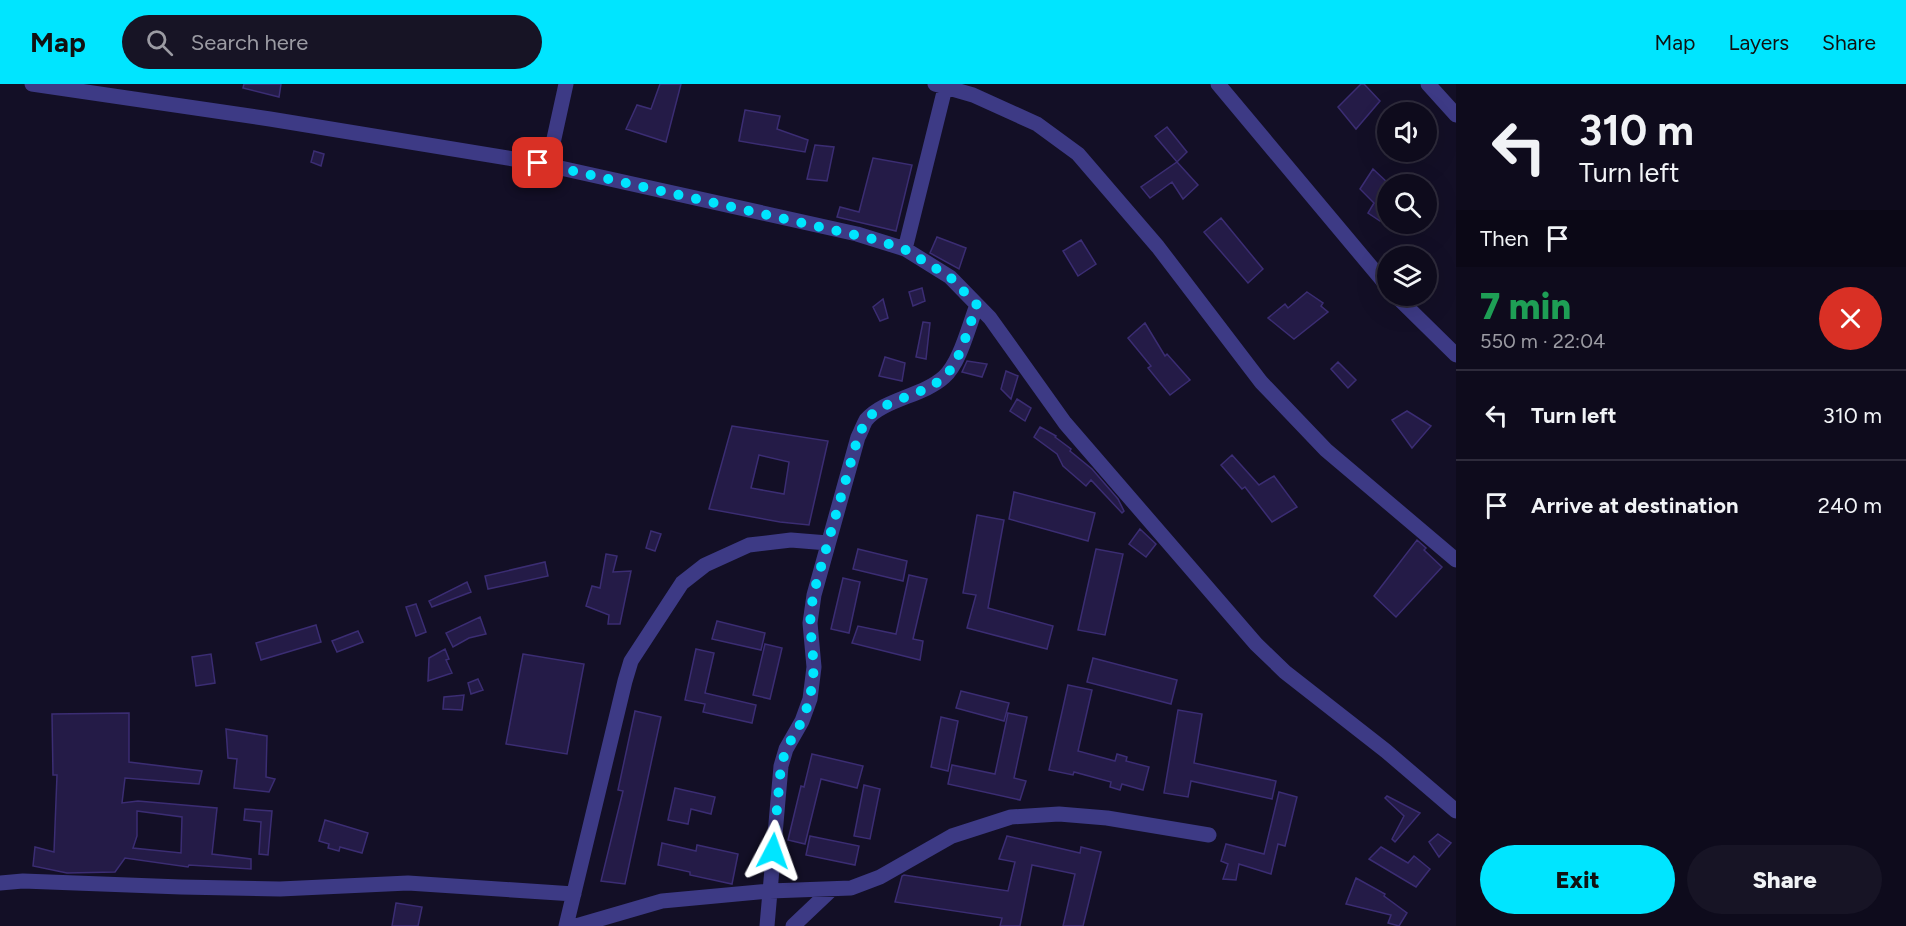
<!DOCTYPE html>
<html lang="en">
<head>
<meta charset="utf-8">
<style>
	body { margin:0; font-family:Figtree,sans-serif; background:#171425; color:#f1f3f6; height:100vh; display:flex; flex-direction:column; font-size:22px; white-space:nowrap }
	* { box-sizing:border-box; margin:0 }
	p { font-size:20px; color:#9b9ba3 }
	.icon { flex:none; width:33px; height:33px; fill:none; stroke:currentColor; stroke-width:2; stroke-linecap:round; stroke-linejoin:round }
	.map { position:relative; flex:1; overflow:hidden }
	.details { display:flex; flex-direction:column; background:#0e0b1c; width:450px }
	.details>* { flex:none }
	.hud { background:#0e0b1c; color:#f1f3f6; overflow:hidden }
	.buttons { position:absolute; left:1377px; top:18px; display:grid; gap:12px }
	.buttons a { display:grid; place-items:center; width:60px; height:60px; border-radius:50%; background:#0e0b1c; box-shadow:0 6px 24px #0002,0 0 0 2px #2e2b3b; font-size:30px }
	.pin { position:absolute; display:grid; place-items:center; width:51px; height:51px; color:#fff; margin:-26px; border-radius:12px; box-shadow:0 3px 9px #0006 }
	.me { position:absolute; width:66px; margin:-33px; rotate:4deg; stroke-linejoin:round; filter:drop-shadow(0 0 4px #0008) }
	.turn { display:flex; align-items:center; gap:21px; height:126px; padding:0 24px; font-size:27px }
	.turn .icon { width:78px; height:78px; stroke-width:2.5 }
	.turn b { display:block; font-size:42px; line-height:51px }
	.then { display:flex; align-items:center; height:57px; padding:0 24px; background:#0003; gap:12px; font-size:22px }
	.round { display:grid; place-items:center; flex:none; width:63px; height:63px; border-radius:32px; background:#171425 }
	.head { display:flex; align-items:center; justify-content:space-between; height:102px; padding:0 24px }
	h1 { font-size:36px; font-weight:800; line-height:45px; color:#1e9e55 }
	.cta { display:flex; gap:12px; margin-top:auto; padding:12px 24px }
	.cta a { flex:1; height:69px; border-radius:36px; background:#00e5ff; color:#111; font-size:24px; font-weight:800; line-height:69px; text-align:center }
	.cta a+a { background:#171425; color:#f1f3f6 }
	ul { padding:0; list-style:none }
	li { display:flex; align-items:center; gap:18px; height:90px; padding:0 24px; border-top:2px solid #2e2b3b }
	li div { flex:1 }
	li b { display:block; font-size:22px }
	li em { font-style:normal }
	header { display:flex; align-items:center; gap:36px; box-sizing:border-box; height:84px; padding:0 30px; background:#00e5ff; color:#111 }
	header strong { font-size:28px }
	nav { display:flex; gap:33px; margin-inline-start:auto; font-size:21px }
	.search { width:420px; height:54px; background:#171425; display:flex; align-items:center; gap:15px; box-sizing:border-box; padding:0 21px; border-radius:33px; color:#9b9ba3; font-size:22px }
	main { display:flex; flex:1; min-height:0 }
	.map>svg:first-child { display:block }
	.building { fill:#241b47; stroke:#3b2d73; stroke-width:1.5; fill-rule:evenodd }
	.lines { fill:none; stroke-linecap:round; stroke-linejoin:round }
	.minor { stroke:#3d3a85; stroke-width:15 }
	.route { stroke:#00e5ff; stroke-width:10; stroke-dasharray:0 18 }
</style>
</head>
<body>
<header>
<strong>Map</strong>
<div class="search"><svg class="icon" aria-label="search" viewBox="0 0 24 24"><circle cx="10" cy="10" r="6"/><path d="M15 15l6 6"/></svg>Search here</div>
<nav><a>Map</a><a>Layers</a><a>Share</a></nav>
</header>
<main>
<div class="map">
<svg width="1456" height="842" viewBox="0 0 1456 842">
	<rect width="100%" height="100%" fill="#130f26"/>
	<path class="building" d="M244,0h37l-2,13 -36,-9z
		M660,0h21l-15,58 -40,-13 11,-24 14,4z
		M1361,0h3l16,17 -24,28 -18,-22z
		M745,26l35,6 -3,13 31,11 -3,12 -66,-11z
		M1167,43l20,25 -10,10 -22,-26z
		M815,61l19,2 -7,34 -20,-2z
		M314,67l10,3 -3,12 -10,-4z
		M873,74l39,7 -16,66 -59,-14 3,-10 19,5z
		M1177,78l21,23 -15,14 -11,-17 -22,16 -9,-11z
		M1373,85l15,14v26l-8,12 -12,-8 6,-10 -14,-14z
		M1221,134l42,51 -15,14 -44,-51z
		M937,153l29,11 -7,21 -29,-16z
		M1081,156l15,24 -18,12 -15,-25z
		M922,204l3,13 -12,5 -4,-14z
		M1307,208l16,11 -2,3 7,6 -34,27 -26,-21 17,-14 3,4z
		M883,215l5,19 -8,3 -7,-14z
		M923,238l7,1 -4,36 -10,-2z
		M1145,239l20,33 2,-2 23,26 -20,15 -22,-27 3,-2 -23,-28z
		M885,273l20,6 -3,18 -23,-5z
		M967,277l20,3 -5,13 -20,-5z
		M1338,278l18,18 -8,8 -17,-19z
		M1006,287l12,5 -7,23 -10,-10z
		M1017,315l14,9 -6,13 -15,-10z
		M1407,327l24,15 -19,22 -20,-28z
		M732,342l96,15 -19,84 -29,-3 -71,-13zM759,371l30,7 -5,32 -33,-6z
		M1040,343l16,9 -1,1 16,12 -1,2 22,18 26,30 6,12 -2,2 -31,-33 -5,6 -23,-20 -6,-12 -23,-17z
		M1232,371l27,30 15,-9 23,31 -25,15 -27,-35 -3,2 -21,-24z
		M1014,408l81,21 -7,28 -79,-22z
		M977,431l27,5 -16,88 65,18 -6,23 -80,-21 9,-33 -13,-2z
		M1140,445l16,15 -10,13 -17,-13z
		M651,447l10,3 -6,17 -9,-3z
		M1417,456l9,8 -2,2 18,17 -46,50 -22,-21z
		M858,465l49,12 -4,20 -50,-12z
		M1096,465l27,5 -18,81 -27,-5z
		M606,470l11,2 -4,16 18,-1 -11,53h-12l1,-9 -23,-9 6,-20 8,2z
		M545,478l3,14 -60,13 -3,-13z
		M909,491l18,4 -14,60 10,2 -3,19 -68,-17 6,-17 38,8z
		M843,494l17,4 -11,51 -18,-4z
		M467,498l4,10 -39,15 -3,-6z
		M416,520l10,28 -10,4 -10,-29z
		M480,533l6,17 -17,4 -16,9 -7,-14z
		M717,537l48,12 -4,17 -49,-11z
		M316,541l5,17 -60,18 -5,-17z
		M358,547l5,11 -26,10 -5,-11z
		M765,560l17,4 -12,51 -17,-4z
		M445,565l4,10 -3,1 6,13 -24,8 1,-23z
		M696,565l18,4 -9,40 51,12 -4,18 -49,-11 2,-8 -20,-4z
		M211,570l4,29 -19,3 -4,-29z
		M523,570l61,10 -17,90 -61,-10z
		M1093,574l84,22 -6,24 -84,-22z
		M478,595l5,11 -12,4 -3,-11z
		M1068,601l24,5 -14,61 37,10 2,-7 10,3 -1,4 23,6 -6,23 -21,-6 -2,6 -10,-3 1,-5 -37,-10 -1,3 -24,-5z
		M961,607l48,12 -5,18 -48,-13z
		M464,611l-2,15 -19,-1 1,-12z
		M1178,626l24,4 -8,49 82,18 -4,18 -81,-18 -3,16 -24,-4z
		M635,627l26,6 -36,167 -24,-3 22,-90 -5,-1z
		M129,629v49l73,9 -3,13 -74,-6 -3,25 16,-2 79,7 -5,46 39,5v10l-62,-4 -1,2 -63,-9 -10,14 -48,1 -34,-7 2,-19 19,5 3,-77h-4l-1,-61zM137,727l45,6 -1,36 -48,-5 4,-12z
		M1008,629l19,4 -13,61 12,3 -6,19 -72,-16 4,-19 43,9z
		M941,633l17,4 -10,50 -17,-4z
		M226,645l41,7 -1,41 9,2 -6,13 -35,-4 3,-29 -9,-1z
		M812,670l51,12 -6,22 -36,-9 -16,65 -17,-4 13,-54 3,1z
		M864,701l16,4 -10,50 -16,-3z
		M675,704l40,9 -4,17 -20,-5 -3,15 -20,-4z
		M1279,708l18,5 -12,49 -7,-2 -7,30 -32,-10 -3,16 -13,-1 5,-15 -7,-3 5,-17 38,10z
		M1387,712l33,17 -25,29 -3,-3 12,-23 -19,-18z
		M245,725l27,2 -4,44 -9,-1 2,-32 -17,-2z
		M325,736l43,13 -6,20 -22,-6 -1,4 -11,-3 1,-4 -10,-3z
		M1438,750l13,9 -12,14 -10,-15z
		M810,752l49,10 -4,19 -49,-10z
		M1007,752l73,17 1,-6 20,5 -18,74h-20l12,-52 -43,-9 -12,61h-20l2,-8 -107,-16 7,-26 2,-1 104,16 7,-29 -16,-3z
		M662,759l34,8 1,-6 41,9 -6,30 -42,-9v-3l-32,-7z
		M1381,763l27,16 6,-7 16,13 -14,18 -47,-28z
		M1356,794l29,16 -1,2 23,17 -8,13 -11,-3 3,-8 -45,-11z
		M396,819l26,4 -4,19h-26z"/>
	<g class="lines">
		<path class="minor" d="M32,0l238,35 268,44 319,71 48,15 45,28 40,41 75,105 191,221 29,28 101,79 70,60
			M935,0l38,11 64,29 41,30 80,93 103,135 65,68 130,110
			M1218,0l170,203
			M1428,0l28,31
			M548,82l18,-82
			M905,165l41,-165
			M1396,212l60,59
			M0,799l23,-2 158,6 99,2 128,-6 166,11
			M566,842l59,-245 6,-20 51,-78 23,-18 44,-20 42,-5 37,3
			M576,842l86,-25 108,-10 81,-3 29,-11 72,-41 59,-19 48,-3 48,4 102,17
			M767,842l14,-160 5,-17 16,-28 8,-22 4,-32 -4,-44 4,-28 44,-158c3,-5 5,-12 8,-17 18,-21 57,-24 78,-43 16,-14 25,-52 33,-72
			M793,842l39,-37"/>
	</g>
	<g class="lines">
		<path class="route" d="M538,79l335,76 31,10 46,28 27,28c-8,20 -17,58 -33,72 -21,19 -60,22 -78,43 -3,5 -5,12 -8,17l-45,158 -3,28 4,45 -4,31 -8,22 -16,28 -5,17 -8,85"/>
	</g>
</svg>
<div class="buttons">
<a><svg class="icon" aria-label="sound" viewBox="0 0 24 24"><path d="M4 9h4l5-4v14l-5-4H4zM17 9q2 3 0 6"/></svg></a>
<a><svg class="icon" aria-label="search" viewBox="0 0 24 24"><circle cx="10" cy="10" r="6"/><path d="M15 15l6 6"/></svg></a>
<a><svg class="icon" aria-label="layers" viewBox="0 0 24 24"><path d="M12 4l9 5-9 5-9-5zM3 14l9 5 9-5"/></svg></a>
</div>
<div class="pin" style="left:538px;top:79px;background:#d93025"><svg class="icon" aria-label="arrive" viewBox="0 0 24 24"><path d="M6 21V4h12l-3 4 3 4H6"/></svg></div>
<svg class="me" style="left:773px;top:767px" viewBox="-20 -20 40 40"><path d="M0-17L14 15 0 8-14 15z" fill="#00e5ff" stroke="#fff" stroke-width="4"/></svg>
</div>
<section class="details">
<div class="hud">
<div class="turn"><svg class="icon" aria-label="left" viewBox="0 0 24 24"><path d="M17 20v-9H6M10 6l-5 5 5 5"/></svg><div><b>310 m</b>Turn left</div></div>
<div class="then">Then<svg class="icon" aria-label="arrive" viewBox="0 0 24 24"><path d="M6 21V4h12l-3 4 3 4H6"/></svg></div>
</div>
<div class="head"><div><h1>7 min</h1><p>550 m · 22:04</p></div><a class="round" style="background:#d93025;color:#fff"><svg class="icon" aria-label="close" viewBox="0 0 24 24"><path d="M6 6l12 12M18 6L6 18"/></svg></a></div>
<ul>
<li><svg class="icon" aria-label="left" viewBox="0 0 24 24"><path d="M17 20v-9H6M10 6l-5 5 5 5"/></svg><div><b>Turn left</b></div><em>310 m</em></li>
<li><svg class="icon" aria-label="arrive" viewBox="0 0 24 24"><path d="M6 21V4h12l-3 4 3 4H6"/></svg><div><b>Arrive at destination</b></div><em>240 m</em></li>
</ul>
<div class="cta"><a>Exit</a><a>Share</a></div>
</section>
</main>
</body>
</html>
